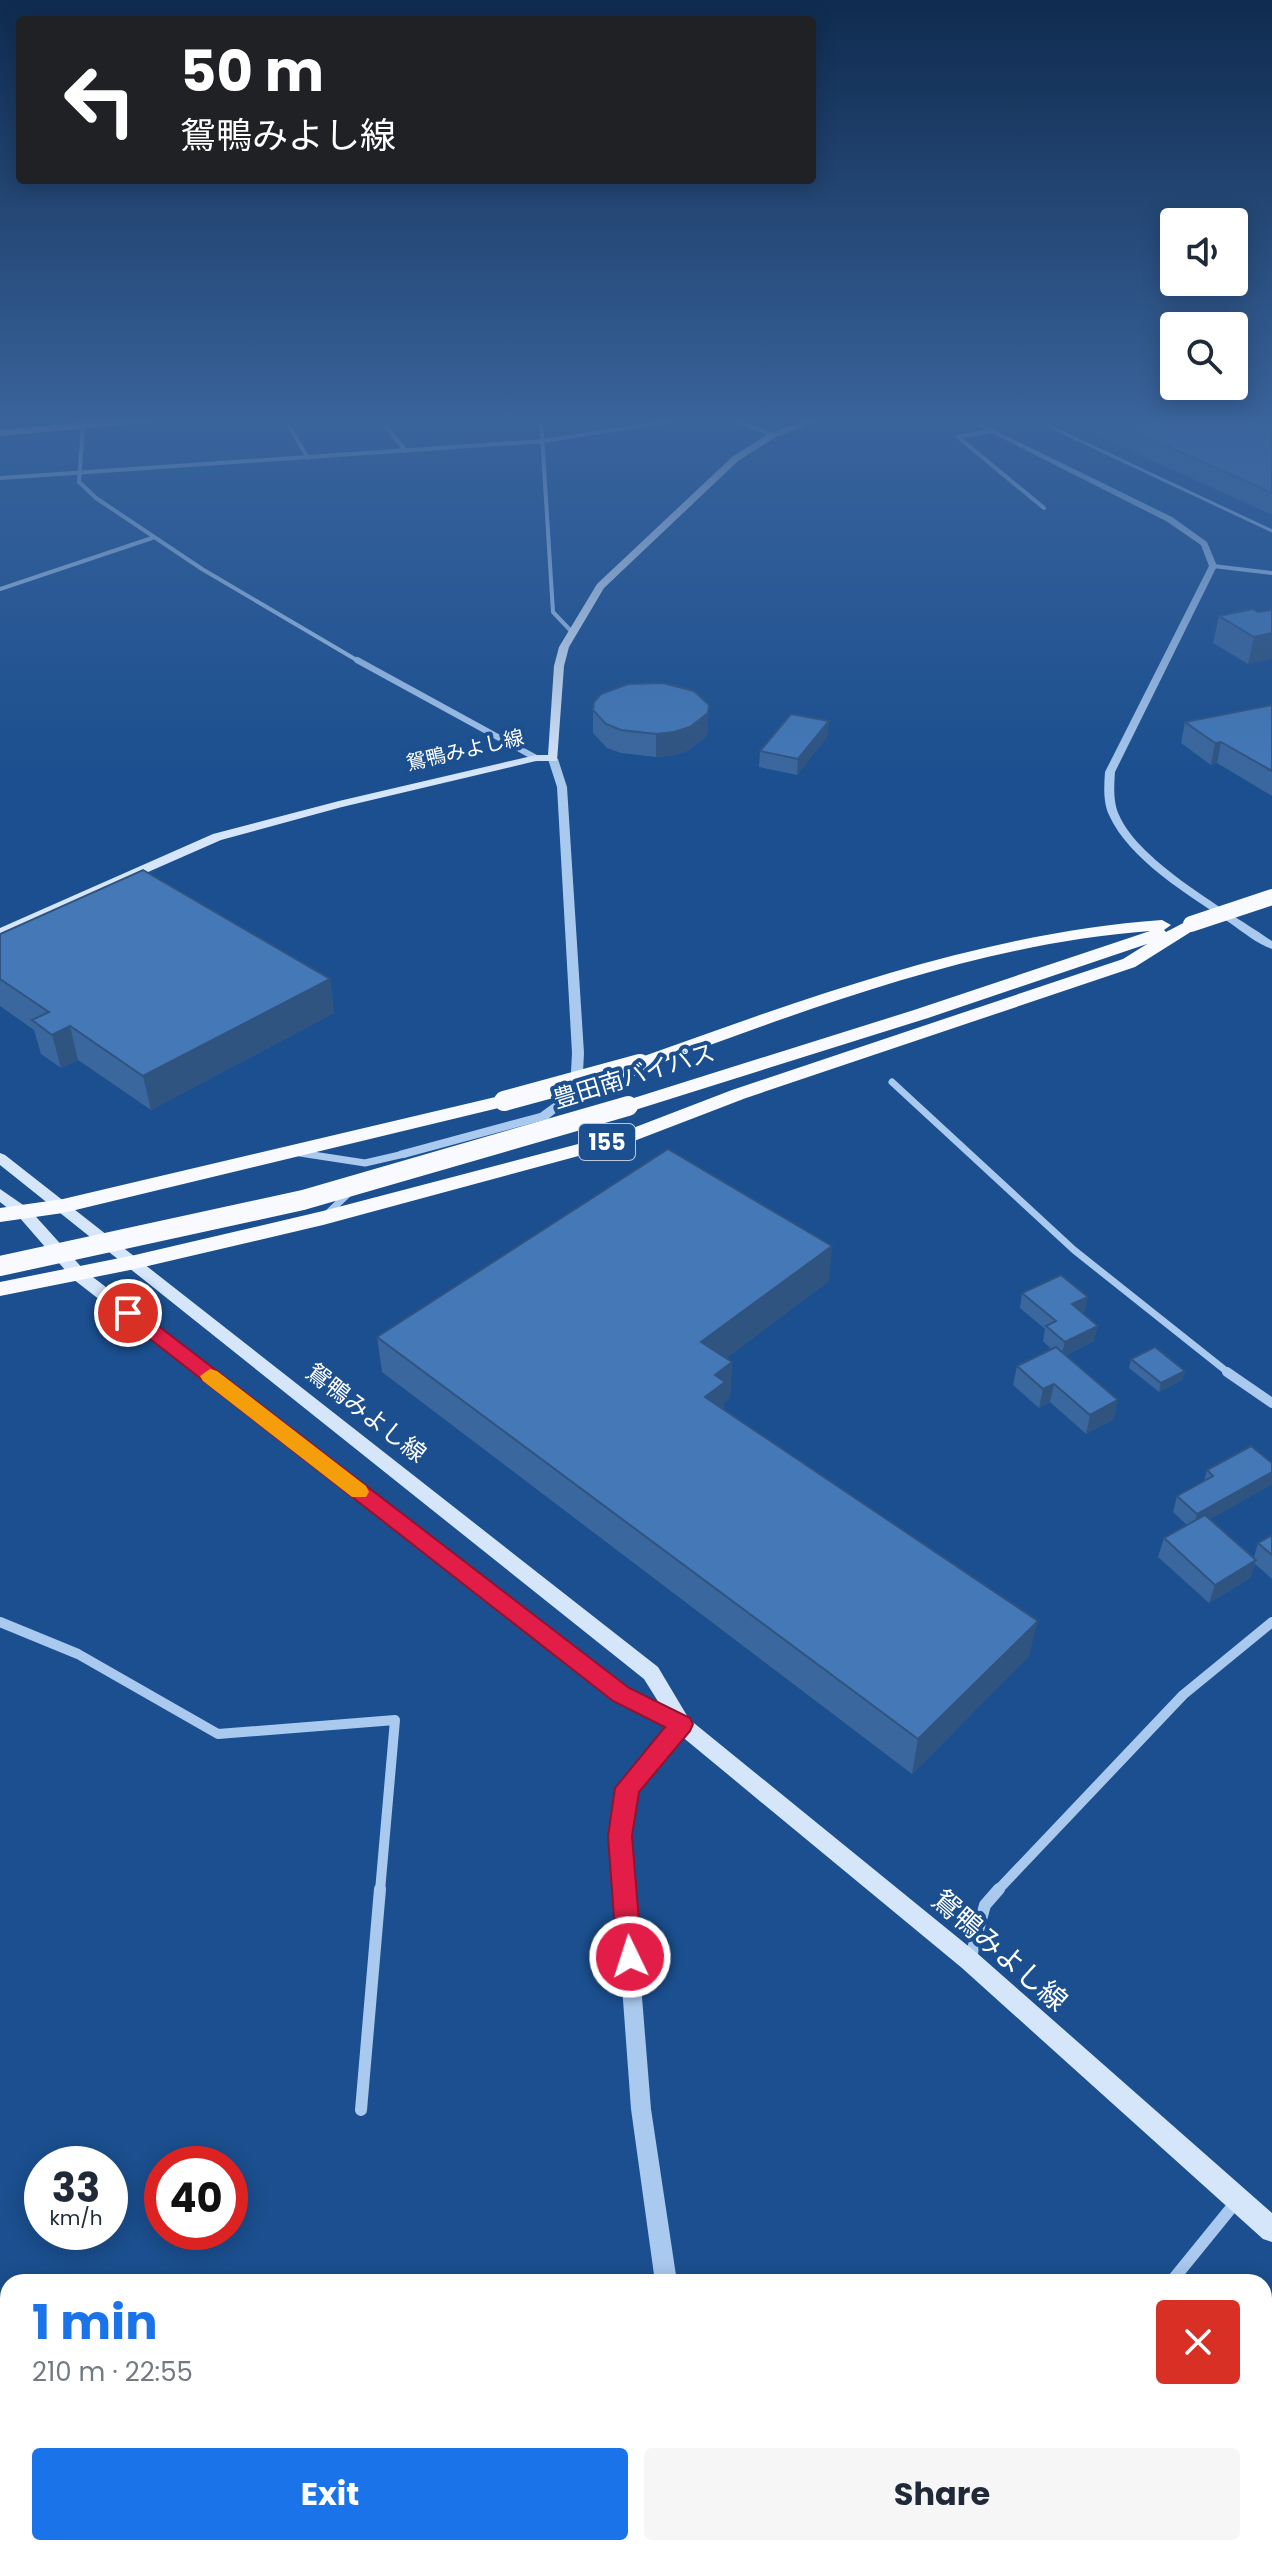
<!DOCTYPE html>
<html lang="en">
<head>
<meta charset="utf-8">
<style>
	body { margin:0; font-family:Poppins,"Noto Sans JP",sans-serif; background:#f6f6f7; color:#1f2937; height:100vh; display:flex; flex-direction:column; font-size:30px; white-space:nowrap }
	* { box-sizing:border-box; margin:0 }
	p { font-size:26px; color:#747a83 }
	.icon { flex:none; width:44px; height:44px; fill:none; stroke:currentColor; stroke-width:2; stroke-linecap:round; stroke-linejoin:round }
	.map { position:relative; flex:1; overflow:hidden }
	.panel { position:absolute; left:0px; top:2274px; width:1272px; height:282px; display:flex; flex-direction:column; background:#fff; border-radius:24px 24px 0 0; box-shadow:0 4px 20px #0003 }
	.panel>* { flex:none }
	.hud { position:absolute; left:16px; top:16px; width:800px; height:168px; border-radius:8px; box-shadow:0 4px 20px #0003; background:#202124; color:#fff; overflow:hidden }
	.buttons { position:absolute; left:1160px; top:208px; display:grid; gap:16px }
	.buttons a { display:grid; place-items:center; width:88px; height:88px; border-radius:8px; background:#fff; box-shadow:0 4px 20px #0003; font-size:40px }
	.speed { position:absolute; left:24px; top:2146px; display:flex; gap:16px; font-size:40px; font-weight:700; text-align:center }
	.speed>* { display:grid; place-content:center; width:104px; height:104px; border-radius:50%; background:#fff; box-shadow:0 4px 20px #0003; line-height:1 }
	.speed small { font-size:20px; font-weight:400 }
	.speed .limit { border:12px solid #d22; background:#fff; color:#111 }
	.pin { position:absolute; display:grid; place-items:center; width:68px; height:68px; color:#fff; margin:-34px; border:4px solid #fff; border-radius:50%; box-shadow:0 2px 8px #0007 }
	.me { position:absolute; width:88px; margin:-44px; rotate:356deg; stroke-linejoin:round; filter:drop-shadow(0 0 6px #0008) }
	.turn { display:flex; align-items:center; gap:28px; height:168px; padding:0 32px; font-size:36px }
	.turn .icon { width:104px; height:104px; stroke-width:2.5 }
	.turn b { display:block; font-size:56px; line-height:68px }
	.round { display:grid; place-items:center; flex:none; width:84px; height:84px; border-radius:8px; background:#f6f6f7 }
	.headline { display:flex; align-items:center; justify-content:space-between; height:136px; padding:0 32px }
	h1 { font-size:48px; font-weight:700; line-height:60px; color:#1a73e8 }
	.button { display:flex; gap:16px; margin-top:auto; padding:16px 32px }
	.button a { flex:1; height:92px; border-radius:8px; background:#1a73e8; color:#fff; font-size:32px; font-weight:700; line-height:92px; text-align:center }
	.button a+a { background:#f6f6f7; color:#1f2937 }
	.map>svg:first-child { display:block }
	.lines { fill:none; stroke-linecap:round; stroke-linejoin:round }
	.service { stroke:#a9c9ee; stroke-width:3 }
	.minor-far4 { stroke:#a9c9ee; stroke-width:4 }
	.minor-far3 { stroke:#a9c9ee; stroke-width:6 }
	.minor-far2 { stroke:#a9c9ee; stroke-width:7 }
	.minor-far1 { stroke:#a9c9ee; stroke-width:10 }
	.minor { stroke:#a9c9ee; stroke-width:12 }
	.tertiary { fill:#a9c9ee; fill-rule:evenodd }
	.secondary { fill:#d6e6fa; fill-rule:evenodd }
	.trunk { fill:#f8faff; fill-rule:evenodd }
	.trunk-bridge-far1 { stroke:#f8faff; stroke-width:16 }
	.trunk-bridge { stroke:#f8faff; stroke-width:20 }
	.wall { fill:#3a679d }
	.shaded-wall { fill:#305480 }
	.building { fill:#4478b7; stroke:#305480; stroke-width:2 }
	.route { fill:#e11d48; stroke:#92132f; stroke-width:2 }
	.slow { fill:#f59e0b }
	.labels { text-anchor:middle; stroke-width:8; stroke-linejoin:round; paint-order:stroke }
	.far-street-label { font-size:20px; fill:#fff; stroke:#1b4f8f }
	.shield { fill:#1b4f8f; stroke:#bbcadd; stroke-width:2 }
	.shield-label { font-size:22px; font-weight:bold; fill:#fff }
	.street-label { font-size:24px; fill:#fff; stroke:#1b4f8f }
	.near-street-label { font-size:28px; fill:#fff; stroke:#1b4f8f }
</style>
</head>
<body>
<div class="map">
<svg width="1272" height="2555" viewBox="0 0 1272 2555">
	<rect width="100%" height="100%" fill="#1b4f8f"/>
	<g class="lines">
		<path class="service" d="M1046,419l-2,3 9,6 219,103"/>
		<path class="minor-far4" d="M285,419l23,39
			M380,419l26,32
			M541,419l12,193 18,19
			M731,419l42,16
			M83,425l-4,57 17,16 106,71 158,93
			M992,431l-34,6 86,71
			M0,478l543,-37 140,-22
			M1213,566l59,7
			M0,589l152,-51"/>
		<path class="minor-far3" d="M357,660l179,98"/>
		<path class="minor-far2" d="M892,1082l182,168 156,124
			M300,1153l65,10 39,-9
			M326,1215l25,-24"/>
		<path class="minor-far1" d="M1227,1372l45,31
			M0,1622l78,32 140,80 177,-14 -15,171
			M997,1891l186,-196 89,-73"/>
		<path class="minor" d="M970,1960l15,-55 14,-16
			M361,2110l19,-221
			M1171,2282l65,-80
			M951,2555l6,-7"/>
		<path class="tertiary" d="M964,419h8l200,98 35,25 10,24 -102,206c-1,14 -2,30 4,43 21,48 110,96 153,126v8c-15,-5 -29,-17 -42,-26 -40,-27 -101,-63 -121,-108 -6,-13 -5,-29 -4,-43l104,-206 -8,-21 -35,-24z
			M553,756l5,3 9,28 17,266 -2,39 -34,27 -144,39 -5,-1 -1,-3 1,-3 141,-38 30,-22 2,-38 -15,-266 -9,-28z
			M681,1717l6,2 3,5 -3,5 -51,62 -7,45 22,273 26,173h-22l-24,-173 -20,-273 10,-54 54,-63z
			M693,2548h24l1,7h-24z"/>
		<path class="secondary" d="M810,419h11l-45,18 -38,24 -134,127 -35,59 -5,19 -7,95h-21l-194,46 -121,33 -221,97v-9l213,-94 126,-33 197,-46h12l6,-89 5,-19 38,-63 135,-127 38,-24z
			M0,1153l5,2 653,512 31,52 289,235 294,259v29l-9,-3 -301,-271 -288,-238 -60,-30 -541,-421 -54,-62 -19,-15v-13l29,20 56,62 543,417 31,15 -15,-24 -644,-514z"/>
		<path class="trunk" d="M118,419h42l-5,3 -155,14v-6z
			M1191,919l9,5 -3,4 -62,39 -389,131 -112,43 -311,84 -188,44 -135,27v-14l135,-27 188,-44 297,-78 112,-43 391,-131 24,-15 -219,74 -293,92h-14l-3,-4 3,-4 293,-92 236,-79c-173,13 -341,78 -503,137h-14l-3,-4 3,-4c171,-61 347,-127 529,-140l9,5 -7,5 2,2z
			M504,1095l7,2 3,4 -3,4 -448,108 -63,9v-14l63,-9z"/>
		<path class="trunk-bridge-far1" d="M1191,924l81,-27"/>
		<path class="trunk-bridge" d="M504,1101l136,-37
			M0,1266l303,-66 325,-94"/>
	</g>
	<path class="wall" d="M1078,419h194v96l-195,-89z
		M1272,610l-24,54 -35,-21 6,-27z
		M709,705l-2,31 -18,14 -15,5 -18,2 -35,-4 -14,-5 -14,-15v-23z
		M1272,705v91l-55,-33 -6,2 -30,-22 4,-21z
		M829,721l-2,16 -30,38 -38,-8 1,-16z
		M0,934l330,45 4,34 -183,97 -73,-50 -17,8 -20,-14 -7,-24 -34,-24z
		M829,1281l-103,77 6,4 -2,36 -6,4v7l305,247 -117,118 -530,-402 -5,-35z
		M1022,1293l63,18 -3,2 12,28 -28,14 48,64 -28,15 -36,-32 -11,6 -26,-23 4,-19 34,-17 -8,-8 2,-12 -25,-21z
		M1131,1359l54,12 -3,9 -23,12 -30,-24z
		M1207,1470l65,14 -62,35 44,38 4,-14 14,-8v44l-17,-15 -5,14 -41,25 -51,-46 6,-19 23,-13 -14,-13 4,-16 27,-15z"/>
	<path class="shaded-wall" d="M1272,633v26l-24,5 6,-27z
		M709,705l-2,31 -18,14 -15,5 -18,2v-23z
		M829,721l-2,16 -30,38 1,-16z
		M1221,742l-4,21 -6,2 4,-22z
		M330,979l4,34 -183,97 -8,-34z
		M70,1026l8,34 -17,8 -9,-33z
		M832,1246l-3,35 -129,97 1,-36z
		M1088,1297l-3,14 -16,8 3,-15z
		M1098,1326l-4,15 -33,16 4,-15z
		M732,1362l-2,36 -6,4 -1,16 -18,-21 10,-22z
		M1185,1371l-3,9 -23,12 2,-9z
		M1054,1384l-4,18 -11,6 4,-19z
		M1118,1400l-4,19 -28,15 4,-19z
		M1272,1472v12l-79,45 4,-15z
		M1256,1560l-6,18 -41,25 6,-18z
		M1038,1621l-9,35 -117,118 6,-35z"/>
	<path class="building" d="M1107,419h165v74z
		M1253,609l5,3 14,-2v23l-18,4 -35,-21z
		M663,683l31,8 15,14 -1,8 -18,14 -16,5 -18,2 -35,-4 -15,-6 -13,-14 1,-8 7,-8 27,-10z
		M1272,705v66l-51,-29 -6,1 -30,-21z
		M791,714l38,7 -31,38 -38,-8z
		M143,870l187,109 -187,97 -73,-50 -18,9 -20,-15 17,-8 -49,-33v-45z
		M668,1149l164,97 -131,96 31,20 -17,13 10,7 -20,15 333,224 -120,118 -541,-402z
		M1061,1275l27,22 -16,7 26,22 -33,16 -19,-16 10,-5 -34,-28z
		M1056,1347l62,53 -28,15 -36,-31 -11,5 -26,-23z
		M1155,1347l30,24 -24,12 -30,-24z
		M1251,1446l21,17v9l-75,42 -20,-18 36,-20 -6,-6z
		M1205,1515l51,45 -41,25 -51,-47z
		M1272,1535v20l-14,-12z"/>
	<linearGradient id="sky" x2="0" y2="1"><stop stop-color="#0f2b4f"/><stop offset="0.54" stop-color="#39639b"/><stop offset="1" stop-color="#39639b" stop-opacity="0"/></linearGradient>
	<rect width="1272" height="777" fill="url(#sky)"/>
	<path class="route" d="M128,1306l7,2 494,380 61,30 3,6 -3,7 -51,61 -7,44 10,121 -3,9 -9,3 -9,-3 -4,-9 -9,-121 7,-48 50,-61 -52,-26 -491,-384 -3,-4 3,-5z"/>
	<path class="slow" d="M210,1369l7,2 149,115 3,6 -3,5h-14l-149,-116 -3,-5z"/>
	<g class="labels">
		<g class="far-street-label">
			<text transform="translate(465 750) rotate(-13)" y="7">鴛鴨みよし線</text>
		</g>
		<rect class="shield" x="579" y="1124" width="56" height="36" rx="6"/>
		<g class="shield-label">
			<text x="607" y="1150">155</text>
		</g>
		<g class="street-label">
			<text transform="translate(634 1076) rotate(-17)" y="8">豊田南バイパス</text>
			<text transform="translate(366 1413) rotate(38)" y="8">鴛鴨みよし線</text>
		</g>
		<g class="near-street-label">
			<text transform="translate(1000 1950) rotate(41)" y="10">鴛鴨みよし線</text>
		</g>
	</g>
</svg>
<div class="buttons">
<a><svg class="icon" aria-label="sound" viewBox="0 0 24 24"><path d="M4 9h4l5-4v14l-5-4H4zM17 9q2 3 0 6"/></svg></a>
<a><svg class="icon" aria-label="search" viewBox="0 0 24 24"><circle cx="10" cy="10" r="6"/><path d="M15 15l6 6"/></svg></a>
</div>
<div class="speed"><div>33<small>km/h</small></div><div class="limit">40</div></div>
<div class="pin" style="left:128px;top:1313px;background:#d93025"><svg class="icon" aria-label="arrive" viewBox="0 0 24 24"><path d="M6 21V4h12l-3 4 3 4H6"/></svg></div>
<svg class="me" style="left:630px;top:1957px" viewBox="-20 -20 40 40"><circle r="17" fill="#e11d48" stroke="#fff" stroke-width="3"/><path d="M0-11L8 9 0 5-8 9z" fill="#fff"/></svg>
<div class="hud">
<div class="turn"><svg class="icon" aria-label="left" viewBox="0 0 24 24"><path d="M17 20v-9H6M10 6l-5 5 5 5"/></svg><div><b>50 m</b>鴛鴨みよし線</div></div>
</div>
<section class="panel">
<div class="headline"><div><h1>1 min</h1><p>210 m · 22:55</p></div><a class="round" style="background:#d93025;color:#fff"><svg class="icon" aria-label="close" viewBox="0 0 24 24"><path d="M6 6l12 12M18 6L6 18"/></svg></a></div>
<div class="button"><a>Exit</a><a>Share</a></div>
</section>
</div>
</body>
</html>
